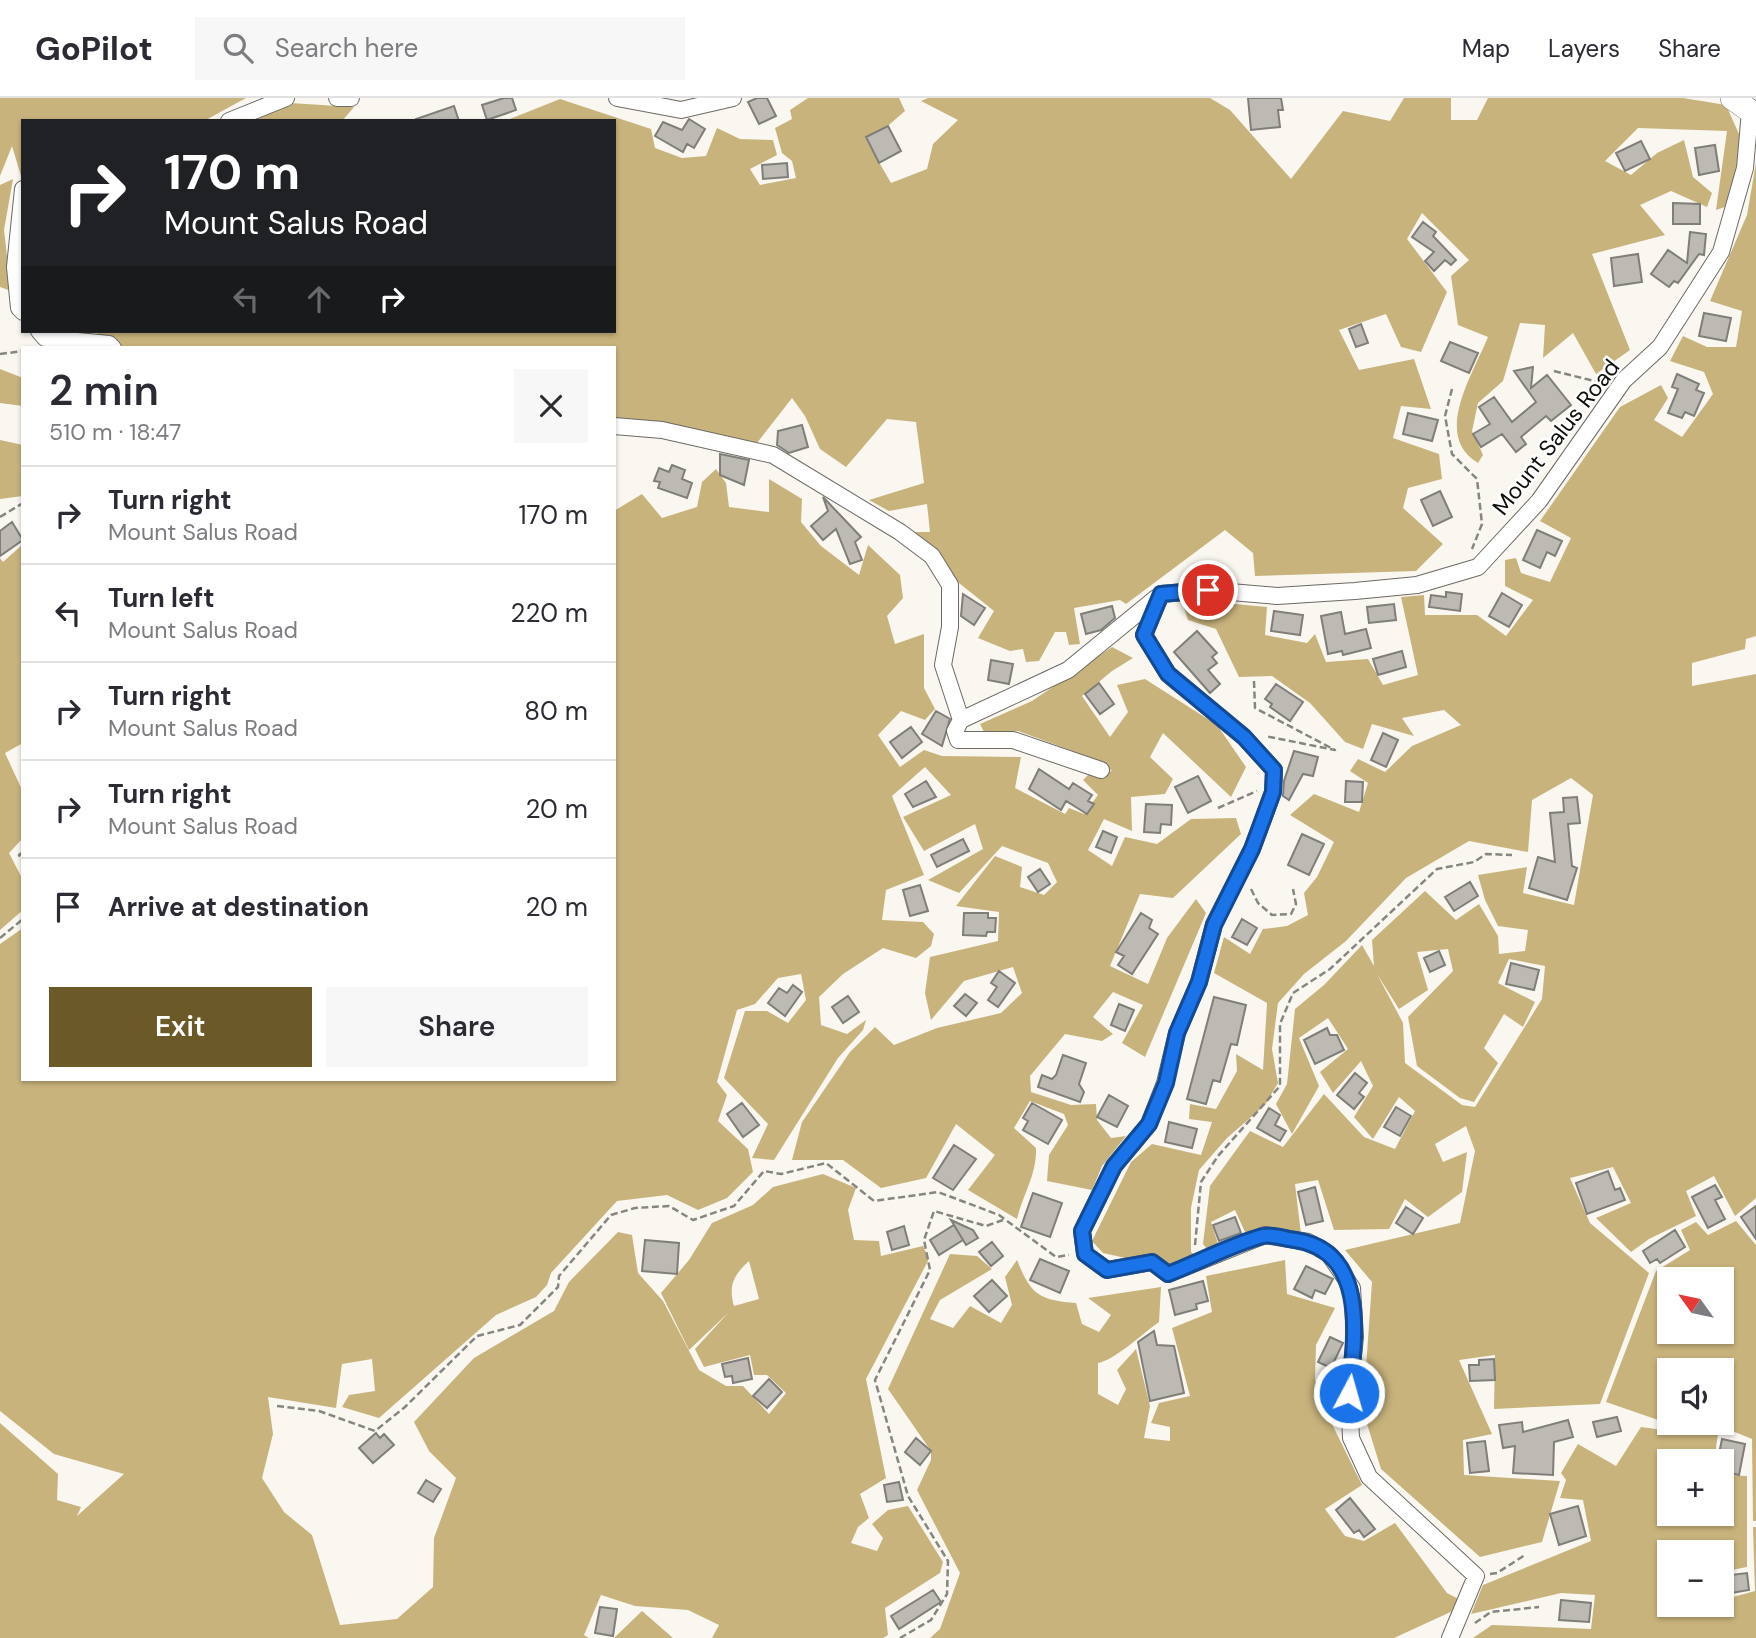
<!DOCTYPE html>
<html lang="en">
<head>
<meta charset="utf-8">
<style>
	body { margin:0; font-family:"DM Sans",sans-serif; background:#f7f7f7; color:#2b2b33; height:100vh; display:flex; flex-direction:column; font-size:26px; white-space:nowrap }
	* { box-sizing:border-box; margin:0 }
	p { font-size:23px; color:#7c7c81 }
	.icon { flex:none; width:38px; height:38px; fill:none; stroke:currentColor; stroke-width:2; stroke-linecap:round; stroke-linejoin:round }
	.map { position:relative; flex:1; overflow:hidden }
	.details { position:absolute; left:21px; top:248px; width:595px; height:735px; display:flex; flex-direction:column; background:#fff; border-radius:0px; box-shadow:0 2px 5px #0004 }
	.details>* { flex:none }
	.top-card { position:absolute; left:21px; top:21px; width:595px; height:214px; border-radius:0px; box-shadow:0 2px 5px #0004; background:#202124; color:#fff; overflow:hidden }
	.needle { width:46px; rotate:303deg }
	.fabs { position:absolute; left:1657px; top:1169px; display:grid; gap:14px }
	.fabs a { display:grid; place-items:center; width:77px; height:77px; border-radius:0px; background:#fff; box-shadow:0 2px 5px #0004; font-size:35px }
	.pin { position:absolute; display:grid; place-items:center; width:60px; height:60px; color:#fff; margin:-30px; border:4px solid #fff; border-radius:50%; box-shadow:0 2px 7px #0007 }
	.me { position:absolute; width:77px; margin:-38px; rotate:6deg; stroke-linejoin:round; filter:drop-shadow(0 0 5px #0008) }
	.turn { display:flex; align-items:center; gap:24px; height:147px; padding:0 28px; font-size:32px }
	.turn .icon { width:91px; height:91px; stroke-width:2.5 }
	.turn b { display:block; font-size:49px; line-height:60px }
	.lanes { display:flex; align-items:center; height:66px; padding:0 28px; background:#0003; justify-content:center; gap:35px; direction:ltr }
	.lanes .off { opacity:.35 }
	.round { display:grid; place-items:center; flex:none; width:74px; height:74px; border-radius:0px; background:#f7f7f7 }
	.summary { display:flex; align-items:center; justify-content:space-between; height:119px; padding:0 28px }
	h1 { font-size:42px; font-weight:600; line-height:52px }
	.primary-button { display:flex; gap:14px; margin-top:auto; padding:14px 28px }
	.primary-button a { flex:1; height:80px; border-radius:0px; background:#6b5927; color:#fff; font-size:28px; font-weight:600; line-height:80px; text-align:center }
	.primary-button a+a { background:#f7f7f7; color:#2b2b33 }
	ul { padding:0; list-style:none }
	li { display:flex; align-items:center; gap:21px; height:98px; padding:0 28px; border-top:2px solid #e1e1e2 }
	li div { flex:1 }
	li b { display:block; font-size:26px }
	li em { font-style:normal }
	header { display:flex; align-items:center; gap:42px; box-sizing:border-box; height:98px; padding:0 35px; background:#fff; border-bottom:2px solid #e1e1e2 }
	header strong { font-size:33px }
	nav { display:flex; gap:38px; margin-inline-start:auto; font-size:24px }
	.search { width:490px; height:63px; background:#f7f7f7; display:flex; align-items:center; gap:18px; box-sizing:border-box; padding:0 24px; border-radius:0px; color:#7c7c81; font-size:26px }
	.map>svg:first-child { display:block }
	.forest { fill:#c8b37c; fill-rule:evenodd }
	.building { fill:#bdbab4; stroke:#807e78; stroke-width:2 }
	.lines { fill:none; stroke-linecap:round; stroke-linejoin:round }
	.minor-casing { stroke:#6c6a64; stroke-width:18 }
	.secondary-casing { stroke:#6c6a64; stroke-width:24 }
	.path { stroke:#868580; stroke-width:2.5; stroke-dasharray:7 3.5; stroke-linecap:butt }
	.minor { stroke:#fff; stroke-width:16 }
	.secondary { stroke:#fff; stroke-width:23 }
	.route-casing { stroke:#114b97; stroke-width:18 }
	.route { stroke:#1a73e8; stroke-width:12 }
	.labels { text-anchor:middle; stroke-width:5; stroke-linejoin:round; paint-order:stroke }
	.street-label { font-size:23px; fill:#0f0f0c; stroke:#fff }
</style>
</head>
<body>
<header>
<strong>GoPilot</strong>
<div class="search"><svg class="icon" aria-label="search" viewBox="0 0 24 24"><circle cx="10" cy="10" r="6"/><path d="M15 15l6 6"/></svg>Search here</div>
<nav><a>Map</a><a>Layers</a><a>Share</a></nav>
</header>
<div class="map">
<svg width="1756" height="1540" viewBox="0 0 1756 1540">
	<rect width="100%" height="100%" fill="#f9f7f0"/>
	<path class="forest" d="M0,0h246l-42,23h-181l-2,55 -9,-30 -12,30z
		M808,0h91l6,13 -37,32 23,40 36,-14 6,-25 25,-24 -37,-19 7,-3h282l20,12 61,69 52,-68 47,10 14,-23h47v22h26l11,-22h195l43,7 16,36 -14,65 -12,4 11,-79 -89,-3 -33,33 26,14 26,-22 27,-13 9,37 19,16 -5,14 -36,-16 -31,14 25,30 -73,19 38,96 -34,24 -23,-41 -30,25 2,-33 -25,-2 -17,58 -25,22 -6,28 11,24 -5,8c-46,-27 -5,-89 10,-126l-30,-12 -7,-49 18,-16 -47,-47 -15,26 40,53 -26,60 -20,-5 -15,-33 -47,16 20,40 55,-11 17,50 -30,-3 -8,32 46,16 3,25 -34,9 -5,20 40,36 -27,27 -161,5 -2,-23 -28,-23 -99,74 -6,-4 -46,8 6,36 -11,1 -3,-13h-11l-16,29 -13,1 -3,-13 -13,2 -32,-13 16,-27 -35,-28 -45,-51h16l-3,-28 -38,7 -20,-11 55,-17 -8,-61 -29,-3 -41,48 -26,-18 -15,-33 -13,-18 -35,45 -143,-23v-72h-491l-13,-10 -20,-7h524v-210h-109l55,-22 91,30 4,19 27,10 24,-2 11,-28 23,11 33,1 4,15 -27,14 10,16 36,-7 -4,-17 -10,-8 -7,-25 17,-9 -2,-9z
		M290,5l64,4 -12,14h-88z
		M1756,65v473l-10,3 -1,10 -53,14v23l64,-12v524l-21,18 -21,-40 -28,15 10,25 -47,23 -18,13 -35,-34 35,-15 -18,-36 -43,11 20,45 59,50 -49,131 -106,5 1,-54 -36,5 33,74 -29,6 1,35 96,6 -18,61 -62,15 -99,-88 -18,-58 9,-129 -27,-32 115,-27 15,-72 -9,-25 -31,18 8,18 24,-10 -5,40 -34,25 -23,-18 -16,30 -55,1 -16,-50 -23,4 6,50 -56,-2 -10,-22 -24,12 8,25 -10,5 -6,-8 7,-58 40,-55 33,16 41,-53 40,43 31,12 20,-38 -16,-14 -26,42 -19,-22 19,-31 -12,-25 -28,32 -13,-21 28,-23 -20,-31 -29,20 20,48 -27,48 -16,-30 11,-20 8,-75 29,-24 38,-40 12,21 -2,-26 53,-49 31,29 23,-16 19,32 1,18 26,-3 3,-21 -30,-4 -13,-26 -7,-25 49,-8 -4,26 51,12 19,-110 -22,-17 -39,22 -4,52 -59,-11 -63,37 -60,63 -42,33 -26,29 -6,46 6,34 -13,22 -38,33 -28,32 -8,38v44l6,5 -27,11 -67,-15 -11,-12 39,-79 21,-18 49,11 11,-33 -23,-3 1,-15 26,5 21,-38 -1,-17 27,16 4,-67 -53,-30 10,-36 26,17 13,-25 24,-3 21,-11 -4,-22 13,-16 17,-35 -44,-27 24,-21 45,18 9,-29 -18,-12 8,-12 27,13 27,-26 49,-21 -17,-15 -42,8 12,18 -42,-12 -9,25 -18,-7 -35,-39 -38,-27 -33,1 -23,-48 -28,-9 -7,-21 86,8 -2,28 42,8 8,-9 11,28 42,-3 15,26 35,-10 -17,-78 23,-2 1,20h52l29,21 27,-36 -28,-14v-26l11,-2 5,15 29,9 21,-44 -31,-17 80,-114 41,-22 7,13 -14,22 28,17 31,-43 -9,-22 -34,-11 13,-25 24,11h29l6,-36 -32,-10 37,-86zM1448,851l5,22 -45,46 9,49 43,32 14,4 24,-39 -14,-15 20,-34 19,13 12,-25 -37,-19 11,-24 36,7 -3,33 -67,108 -13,-2 -57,-42 -2,-40 -26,-49 22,35 29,-19 -11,-38z
		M13,81l-9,51 7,61 -11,-4v-102z
		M0,271l23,9v28l-23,-3z
		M0,342l23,5v51l-23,3z
		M716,371l10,14 3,24 40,5v-33l33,20 -1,23 20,24 38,29 9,-30 32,30 3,23 -16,18 8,28 29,-10v54l11,21 -10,11 -24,-9 -23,24 22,32 24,-17 18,6 79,1 -6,31 50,26 4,-6 15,6 14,-19 -15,-15 6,-6 23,-3 -12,-10 -82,-30 -33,3 -5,-10 52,-23 80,-54 21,11 -21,13 -30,25 28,41 18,-25 -11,-27 28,-6 72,46 29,42 -15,30 -68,-64 -13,24 23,22 -8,15 -34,3 1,34 -28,-12 -16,31 24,16 13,-29 32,7 34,-25 45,-1 5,16 -68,64 -33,-4 -30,72 38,18 19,-46 29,-39 10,14 -61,144 -23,-14 21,-38 -30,-13 -20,25 20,17 -11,7 -37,-7 -35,42 1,16 40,13 25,-1 1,16 14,18 15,-2 -24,30 -10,24 -45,-9 2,-26 19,-30 -4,-11 -34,-13 -16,27 22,20c1,26 -13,46 -19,71l-49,-29 27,-35 -39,-31 -30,54 -45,10 -38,-28h-51l10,-38 48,-70 25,-25 19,18 43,-17 64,-15 21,-20 -9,-26 -49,14 -33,39 -6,-27 5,-36 68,-16 1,-29 -43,-6 39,-50 27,11 -2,20 24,8 13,-13 -9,-19 -46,-17 -43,47 -31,-13 55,-31 -8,-25 -51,27 -21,-34 48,-22 -26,-28 -33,29 32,79 -38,15 -4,30 41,2 11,12 -3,12 -15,12 -33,-10 -40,26 -24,23 2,28 26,9 19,-14 -3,10 -25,28 -64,102 -22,-2 16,-34 -44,-46 21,-67h22l21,12 18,-23 -5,-26 -23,4 -23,26 -18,6 -20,72 10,13 -9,26 30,28 5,23 -26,26 -29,12 -31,-15 -50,6 -66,72 -4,12 -11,12 -40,18 -117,103 -37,-11 7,-12 26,-4 -3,-32 -30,5 -6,44 -68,-11 5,37 -11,44 22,34 28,23 28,90 57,-6 36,-32 1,-49 22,-60 -27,-27 -15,-29 60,-64 80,-47 15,-29 49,-50 14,3 6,38 25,28 36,69 27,16h17l26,28 17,-21 -19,-18h-13l-4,-20 -46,12 -9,-18 33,-36 -39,37 -28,-57 28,-33 23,-37 41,-18 20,-18 50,-13 33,14 -8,22 6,30 25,1 2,15 42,-10 6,13 -63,120 20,99 -26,16 9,24 -11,9 -7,16 26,8 6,-13 -11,-14 16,-14 20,-4 35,56 -3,11 -55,35 3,27 -5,3h-171l7,-13 -31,-15 -53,-4 -34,-11 -17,40 5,3h-589v-215l58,51 -1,26 24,7 -4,9 47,-42 -70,-20 -54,-43v-467l23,-16v152h591v-569l28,-17 20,24 35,-11 5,-25zM749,1163l10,38 -25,7c-6,-21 0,-31 15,-45z
		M23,446v199l-18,10 18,39v46l-14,15 14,27v30l-23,20v-372l3,4z
		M1736,1123l20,24v276h-3l-1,-82 -27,-11 -3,-58h-52l-1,44 -8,7 -55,-19 50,-131 34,-21 -9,-20 15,-8 12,13zM1670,1181h52v53h-52z
		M950,1156l27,2 15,13 -52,31 -10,19 23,9 17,-22 31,17 11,-18 -7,-28 12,-17c14,35 22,40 59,43l6,21 17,8 12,-17 -23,-17 73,-11 -2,35c-17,12 -44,38 -61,41v31l20,11 8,-16 -9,-19 19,-21 14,57 -6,32 26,3v-14l-19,-4 8,-20 31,-7 -18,-68 40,-16 -6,-36 79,-16 2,34 48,14 -19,37 -1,36 22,7 -4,38 29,59 -37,24 20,27 19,5 31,-18 52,70 21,11 -74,34h-464l10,-9 20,-56 -43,-83 14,-30v-9l-43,-62z
		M1641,1329l52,7 26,-7 -5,34h-44v53h52v-39l25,1v91l-25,5v-20h-52v53h52v-5l33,-9 -2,-64h3v111h-283l19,-13 99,4 4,-34 -34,-2 -90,21 12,-29 108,-44 -8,-41 -23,-2 6,-18 -5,-7 17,-29 38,22z
		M642,1513l31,27h-59z"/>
	<path class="building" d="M504,0h8l4,12 -29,10 -5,-15z
		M757,0h10l9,18 -17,8 -11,-22z
		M1248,0h33l2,12h-5l2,17 -29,3z
		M454,8l5,15h-42l-1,-2z
		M689,21l16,10 -11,19 -7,-4 -4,8 -28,-16 8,-14 19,8z
		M888,28l13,25 -22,12 -13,-26z
		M1641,43l9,18 -25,12 -9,-18z
		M1715,47l4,26 -20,4 -4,-27z
		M787,65l1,14 -25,2 -1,-14z
		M1673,105l27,1v20h-27z
		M1423,124l13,10 -3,4 23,24 -5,5 -6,-5 -11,11 -9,-10 9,-9 -22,-15z
		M1690,134l16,2 -2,21 -5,-1 -21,29 -4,-2 -5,6 -18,-13 17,-24 19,13z
		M1638,156l4,28 -28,4 -3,-28z
		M1704,215l27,5 -5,23 -27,-5z
		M1361,226l7,19 -12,4 -7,-18z
		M1450,244l28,11 -9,20 -28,-12z
		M1533,269l-2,21 16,-13 24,30 -20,16 -5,-5 -25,21 5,7 -10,8 -14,-18 -21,13 -8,-13 17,-10 -11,-17 15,-10 18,25 24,-20 -22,-31z
		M1677,276l22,10 -3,6 8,3 -10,23 -9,-4 -3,6 -14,-5 10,-24 -6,-2z
		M1408,315l30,7 -6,21 -29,-7z
		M802,327l6,22 -19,6 -12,-8 1,-14z
		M720,356l29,6 -5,25 -24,-10z
		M672,367l13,5 -3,9 10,4 -5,15 -29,-10 2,-6 -6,-1 5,-13 10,4z
		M1440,393l12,26 -19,9 -12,-26z
		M823,399l38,40 -6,5 7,18 -12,4 -14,-35 -13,11 -12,-14 17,-15z
		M12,424l11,18 -23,16v-25z
		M1537,432l25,11 -7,15 -8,-4 -7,16 -17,-8z
		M1446,494l16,2 -2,17 -31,-4 2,-12 15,2z
		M1502,495l20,12 -13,22 -20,-11z
		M963,496l22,14 -11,17 -13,-9z
		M1394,506l2,16 -27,3 -2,-16z
		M1112,508l3,12 -14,12 -15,4 -5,-20z
		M1274,513l29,4 -3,20 -29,-4z
		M1341,514l4,22 21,-5 5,19 -28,7 -1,-4 -14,3 -7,-38z
		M1197,533l20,22 -5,4 5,6 -9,7 12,14 -10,9 -36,-41z
		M1402,553l4,16 -28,8 -5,-16z
		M991,562l22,4 -4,20 -21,-4z
		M1099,585l15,21 -14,10 -15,-20z
		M1276,586l27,18 -13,19 -20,-14 2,-3 -7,-5z
		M936,613l14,8 -8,27 -20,-12z
		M911,629l11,15 -20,16 -12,-16z
		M1383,635l15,7 -12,27 -15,-7z
		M1294,653l24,6 -5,19 -10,-2 -14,26 -6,-4 1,-15z
		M1039,671l30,20 4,-6 19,12 -4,6 6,3 -7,10 -21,-13 -5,9 -32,-21z
		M1198,678l13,25 -23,12 -13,-26z
		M926,683l10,16 -23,10 -8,-13z
		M1346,683l17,1 -1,20h-17z
		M1577,699l3,26 -12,1 4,42 5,2 -10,32 -38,-12 9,-31 17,5 -5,-49 14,-1 -1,-14z
		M1146,706l26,1 -1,20 -10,-1 -1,9 -16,-1z
		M1103,733l14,6 -6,16 -15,-6z
		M1302,736l22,10 -15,31 -21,-10z
		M963,741l6,12 -32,16 -6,-12z
		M1040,771l10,15 -12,8 -10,-15z
		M1470,784l8,14 -24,15 -9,-14z
		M920,787l8,26 -18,5 -7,-26z
		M964,815h24v5h8l-1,14h-8l-1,4 -23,-1z
		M1141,815l11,7 -3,8 9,6 -26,40 -14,-9 6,-9 -8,-4z
		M1242,821l15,9 -10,17 -15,-8z
		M1439,853l6,14 -15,7 -6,-14z
		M1511,865l28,7 -5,20 -28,-6z
		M999,873l16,12 -17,24 -10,-7 9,-13 -6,-4z
		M793,887l9,7 -17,24 -17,-13 11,-15 8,5z
		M965,896l12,9 -11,13 -12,-10z
		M848,898l11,16 -16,11 -11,-16z
		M1214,899l32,8 -9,40 -6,-1 -11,38 -7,-2 -7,24 -19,-5z
		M1119,906l15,6 -9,21 -14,-6z
		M1327,930l3,7h7l7,15 -29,14 -11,-24z
		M1063,957l23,8 -7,21 5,8 -4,10 -42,-15 4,-12 10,4 4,-4z
		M1355,975l12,10 -8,10 5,4 -10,12 -17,-14z
		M1109,997l19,11 -11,21 -20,-10z
		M742,1005l17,22 -16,12 -16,-23z
		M1032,1005l30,17 -14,24 -25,-14 5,-9 -5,-3z
		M1396,1009l15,9 -11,20 -16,-9z
		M1269,1010l11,7 -5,10 11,6 -6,10 -23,-13z
		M1169,1024l28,7 -5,19 -27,-6z
		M954,1047l22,14 -23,31 -20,-12z
		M1608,1073l7,19 5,-2 5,12 -38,14 -11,-31z
		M1715,1087l7,12 -7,3 10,19 -17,9 -16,-31z
		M1315,1089l8,34 -17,4 -8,-33z
		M1033,1095l29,10 -12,34 -29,-10z
		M1756,1108v33l-15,-22z
		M1406,1109l17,11 -10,16 -17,-11z
		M1235,1119l6,16 -22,8 -6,-16z
		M951,1122l22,10 5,8 -12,7z
		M954,1127l9,15 -24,15 -9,-15z
		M904,1128l5,19 -17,5 -5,-18z
		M1675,1132l10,17 -25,16 -3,-4 -7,4 -7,-12z
		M645,1142l34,3 -2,31 -35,-3z
		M992,1144l11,14 -12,10 -12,-14z
		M1040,1161l29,12 -9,22 -30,-13z
		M1306,1168l27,13 -8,15 -10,-4 -3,8 -18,-9z
		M992,1182l15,16 -18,16 -15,-16z
		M1203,1183l5,20 -12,3 1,5 -22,6 -6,-25z
		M1154,1233l3,14 17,1 10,47 -34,8 -12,-59z
		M1330,1239l13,6 -12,25 -13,-6z
		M748,1260l4,21 -19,4 -1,-7 -7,1 -3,-13z
		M1494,1261l1,21 -25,1 -1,-16h10v-5z
		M769,1281l13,13 -15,16 -14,-12z
		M1617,1319l4,14 -24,6 -4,-15z
		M1568,1322l5,17 -19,5 -1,33 -40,-2 2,-27 -12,2 -4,-23 23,-3 1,10z
		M376,1335l4,5 4,-4 10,11 -21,18 -14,-15z
		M916,1340l15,13 -11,14 -15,-13z
		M1722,1341l23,5 -6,31 -15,-3 3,-11 -9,-2z
		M1485,1343l4,30 -19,2 -3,-30z
		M426,1382l15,9 -8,13 -15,-9z
		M899,1384l4,18 -16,2 -3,-17z
		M1350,1400l25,31 -11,8 -5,-7 -5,3 -18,-23z
		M1578,1408l8,30 -27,9 -9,-31z
		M1747,1475l2,17 -24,4 -3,-18z
		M933,1492l8,12 -42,27 -8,-13z
		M1561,1502l30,3 -2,19 -30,-2z
		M600,1509l17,2 -4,27 -18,-3z"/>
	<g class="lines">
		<defs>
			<path id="minor" d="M337,0h14
				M617,0l64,12 52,-12
				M229,23l57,-23
				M23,91l-8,78 4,41 4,4
				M39,233l6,7 64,6 4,4
				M614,328l48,4 111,25 127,77 32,24 18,29v42l-7,38 18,55
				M1101,672l-88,-30h-55l-3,-9 6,-11 107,-50 88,-72
				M1450,1540l26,-62 -107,-99 -18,-39 -2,-45 6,-56 -3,-49 -23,-34 -21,-12 -43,-7 -97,39 -16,-12 -45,8 -22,-16 -3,-23 32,-65 35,-42 16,-41 12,-50 22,-51 15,-58 38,-75 21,-57 1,-22 -30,-33 -76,-63 -24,-39 17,-41 46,-4 70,6 78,-5 62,-6 61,-18 61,-66 85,-121 36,-33 61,-95 24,-84 5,-57"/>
			<path id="secondary" d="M1732,0l24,17"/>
		</defs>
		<use href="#minor" class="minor-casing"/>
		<use href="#secondary" class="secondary-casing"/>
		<path class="path" d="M0,256l23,-3
			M1554,273l48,12
			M1452,291l-7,27 7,38 25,25 5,45 -10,25
			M0,419l23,-14
			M1254,583l1,27 80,42 -70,-14
			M1218,710l39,-17
			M23,754l-4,3 4,7
			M1251,791l7,14 14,12 19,-1 5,-10 -3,-15
			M0,840l23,-19
			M1195,1147l6,-63 17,-26 62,-70v-62l13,-31 37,-24 107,-100 37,-7 12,-8 26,1
			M277,1308l42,5 56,20 30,-24 72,-71 43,-11 38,-38 1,-11 52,-61 24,-7 34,-2 24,14 41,-14 30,-35 17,3 45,-11 48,38 64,-9 61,23 57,42 13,-2
			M1490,1476l7,-1 28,-18
			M1475,1525l16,-11 48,-5
			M900,1540l31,-18 16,-26 1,-33 -40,-65 -33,-116 55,-110 -6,-30 10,-29 52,15 17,-6"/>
		<use href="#minor" class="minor"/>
		<use href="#secondary" class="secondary"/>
	</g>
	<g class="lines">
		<defs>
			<path id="route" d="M1208,492l-47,4 -17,41 24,39 76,63 30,33 -1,22 -21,57 -38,76 -15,57 -22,51 -11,50 -17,41 -35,42 -32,65 3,23 22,16 45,-8 16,12c29,-11 67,-31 95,-38 10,-2 23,3 32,4 74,11 60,100 54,153"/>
		</defs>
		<use href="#route" class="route-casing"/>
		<use href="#route" class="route"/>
	</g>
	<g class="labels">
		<g class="street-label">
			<text transform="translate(1556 339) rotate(-52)" y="8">Mount Salus Road</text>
		</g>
	</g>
</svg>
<div class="fabs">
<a><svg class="needle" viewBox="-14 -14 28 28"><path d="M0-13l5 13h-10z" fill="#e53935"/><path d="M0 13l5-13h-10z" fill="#7c7c81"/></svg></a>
<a><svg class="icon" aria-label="sound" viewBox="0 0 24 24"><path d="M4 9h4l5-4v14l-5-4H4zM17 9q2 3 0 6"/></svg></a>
<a>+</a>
<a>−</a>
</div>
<div class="pin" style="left:1208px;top:492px;background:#d93025"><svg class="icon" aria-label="arrive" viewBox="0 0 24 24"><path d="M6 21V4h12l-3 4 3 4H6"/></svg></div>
<svg class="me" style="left:1349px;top:1295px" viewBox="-20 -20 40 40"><circle r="17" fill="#1a73e8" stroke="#fff" stroke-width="3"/><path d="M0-11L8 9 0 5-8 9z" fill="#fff"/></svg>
<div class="top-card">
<div class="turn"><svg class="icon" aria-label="right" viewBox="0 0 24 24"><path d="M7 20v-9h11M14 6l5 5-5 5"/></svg><div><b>170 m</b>Mount Salus Road</div></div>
<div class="lanes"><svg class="icon off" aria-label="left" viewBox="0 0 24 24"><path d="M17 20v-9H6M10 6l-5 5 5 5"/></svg><svg class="icon off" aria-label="ahead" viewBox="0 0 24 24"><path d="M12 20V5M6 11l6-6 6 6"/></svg><svg class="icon" aria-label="right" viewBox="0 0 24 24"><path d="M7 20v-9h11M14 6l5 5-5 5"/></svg></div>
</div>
<section class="details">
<div class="summary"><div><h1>2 min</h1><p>510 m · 18:47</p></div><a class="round"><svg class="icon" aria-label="close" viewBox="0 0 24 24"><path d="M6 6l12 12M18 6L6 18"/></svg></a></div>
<ul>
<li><svg class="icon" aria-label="right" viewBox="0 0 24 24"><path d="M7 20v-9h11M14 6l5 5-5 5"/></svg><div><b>Turn right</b><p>Mount Salus Road</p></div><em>170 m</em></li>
<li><svg class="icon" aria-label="left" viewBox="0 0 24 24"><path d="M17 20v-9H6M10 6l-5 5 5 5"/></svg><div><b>Turn left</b><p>Mount Salus Road</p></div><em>220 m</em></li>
<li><svg class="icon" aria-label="right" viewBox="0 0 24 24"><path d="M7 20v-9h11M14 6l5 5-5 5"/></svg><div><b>Turn right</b><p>Mount Salus Road</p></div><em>80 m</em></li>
<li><svg class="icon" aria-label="right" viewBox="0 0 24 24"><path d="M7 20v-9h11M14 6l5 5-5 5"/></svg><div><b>Turn right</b><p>Mount Salus Road</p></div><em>20 m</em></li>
<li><svg class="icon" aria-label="arrive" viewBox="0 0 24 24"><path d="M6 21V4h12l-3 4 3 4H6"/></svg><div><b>Arrive at destination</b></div><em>20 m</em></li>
</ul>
<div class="primary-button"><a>Exit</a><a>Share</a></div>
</section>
</div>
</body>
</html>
